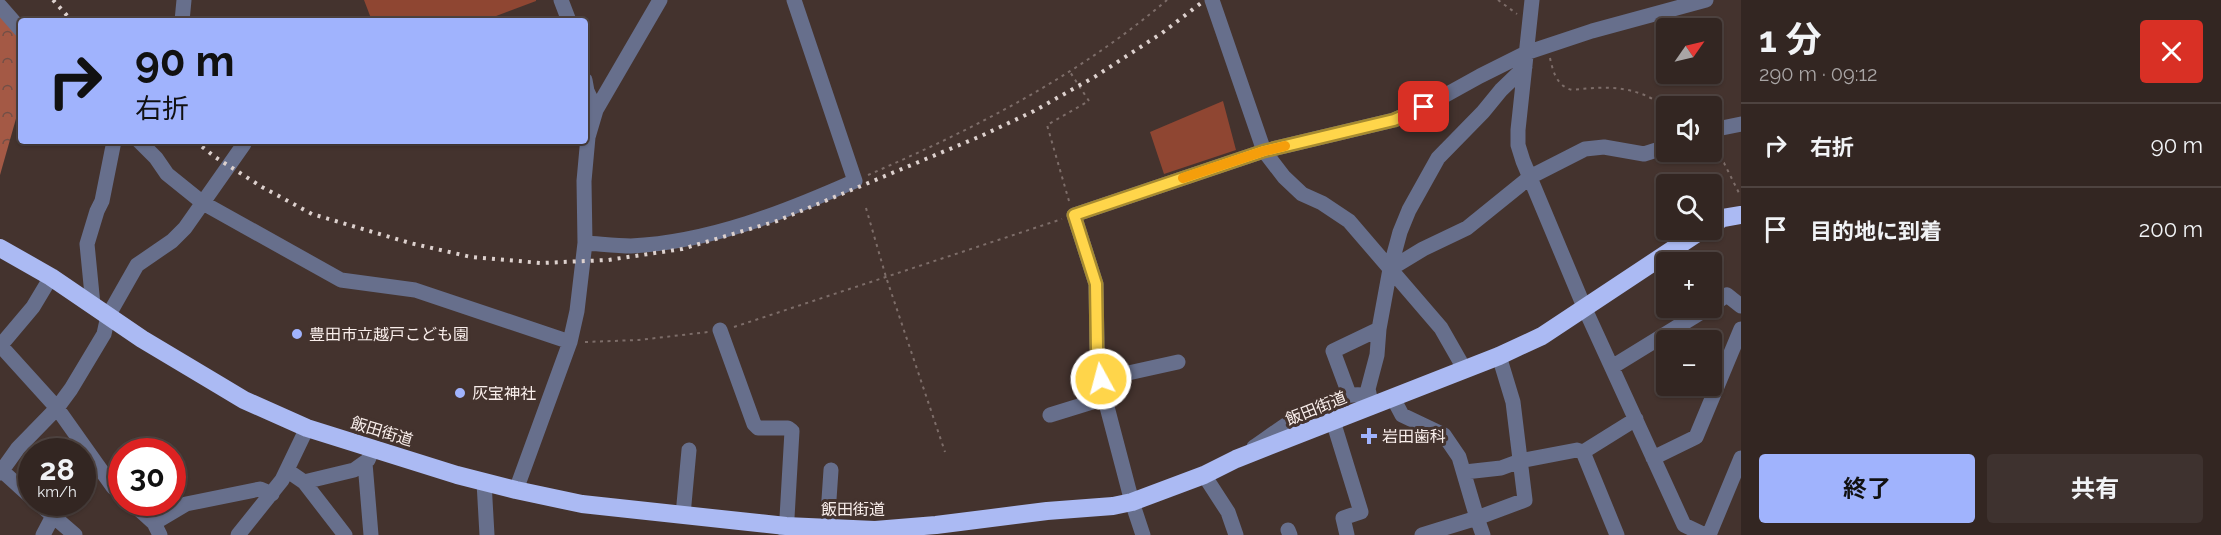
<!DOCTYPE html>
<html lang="ja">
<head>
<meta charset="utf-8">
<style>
	body { margin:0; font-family:Raleway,"Noto Sans JP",sans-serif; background:#3e322f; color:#f1f3f6; height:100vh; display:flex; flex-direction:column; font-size:22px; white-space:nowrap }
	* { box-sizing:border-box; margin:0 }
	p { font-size:20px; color:#a9a5a5 }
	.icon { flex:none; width:33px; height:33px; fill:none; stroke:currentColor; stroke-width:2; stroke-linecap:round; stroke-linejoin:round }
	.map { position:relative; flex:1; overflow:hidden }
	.sheet { display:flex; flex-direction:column; background:#332622; width:480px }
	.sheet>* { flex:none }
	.banner { position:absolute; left:18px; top:18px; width:570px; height:126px; border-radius:6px; box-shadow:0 2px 4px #0004,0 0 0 2px #4e4340; background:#a0b3fd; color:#111; overflow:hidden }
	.needle { width:39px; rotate:56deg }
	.fabs { position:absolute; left:1656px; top:18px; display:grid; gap:12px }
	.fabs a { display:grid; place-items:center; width:66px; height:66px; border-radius:6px; background:#332622; box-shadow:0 2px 4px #0004,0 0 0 2px #4e4340; font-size:30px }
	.speed { position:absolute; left:18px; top:438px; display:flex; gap:12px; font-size:30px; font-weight:700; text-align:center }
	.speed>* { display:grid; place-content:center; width:78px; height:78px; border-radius:50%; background:#332622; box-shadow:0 2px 4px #0004,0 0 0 2px #4e4340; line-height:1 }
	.speed small { font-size:15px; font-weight:400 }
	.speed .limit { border:9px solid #d22; background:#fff; color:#111 }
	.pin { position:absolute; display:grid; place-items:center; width:51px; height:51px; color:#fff; margin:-26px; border-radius:12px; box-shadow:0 3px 9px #0006 }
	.me { position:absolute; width:66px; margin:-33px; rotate:353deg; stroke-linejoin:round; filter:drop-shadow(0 0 4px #0008) }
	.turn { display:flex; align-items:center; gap:21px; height:126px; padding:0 18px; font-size:27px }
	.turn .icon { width:78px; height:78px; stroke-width:2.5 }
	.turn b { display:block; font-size:42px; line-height:51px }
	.round { display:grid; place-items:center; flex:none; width:63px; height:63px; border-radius:6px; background:#3e322f }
	.head { display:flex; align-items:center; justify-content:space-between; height:102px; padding:0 18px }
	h1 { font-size:36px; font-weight:700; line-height:45px }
	.primary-button { display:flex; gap:12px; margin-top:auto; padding:12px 18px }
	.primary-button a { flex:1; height:69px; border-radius:6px; background:#a0b3fd; color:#111; font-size:24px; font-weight:700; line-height:69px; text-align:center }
	.primary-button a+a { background:#3e322f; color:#f1f3f6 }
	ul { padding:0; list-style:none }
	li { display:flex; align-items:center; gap:18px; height:84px; padding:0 18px; border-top:2px solid #4e4340 }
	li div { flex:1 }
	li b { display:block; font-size:22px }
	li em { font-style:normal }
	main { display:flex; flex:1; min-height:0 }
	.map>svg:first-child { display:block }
	.forest { fill:url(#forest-crowns) }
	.building { fill:#8f4632 }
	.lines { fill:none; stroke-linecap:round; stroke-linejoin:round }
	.path { stroke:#7d6d69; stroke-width:2; stroke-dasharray:3 4.5; stroke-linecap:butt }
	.minor { stroke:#676f8c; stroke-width:15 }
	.highway { stroke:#abbaf3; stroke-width:18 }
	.rail { stroke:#ddd1ce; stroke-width:4; stroke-dasharray:3 6; stroke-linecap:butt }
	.route-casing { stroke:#a68a30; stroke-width:15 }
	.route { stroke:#ffd54a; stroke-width:10 }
	.slow { stroke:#f59e0b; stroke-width:10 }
	.poi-dot { fill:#a0b3fd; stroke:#44332e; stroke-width:2 }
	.labels { text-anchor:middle; stroke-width:6; stroke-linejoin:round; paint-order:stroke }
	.poi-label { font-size:16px; fill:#f9eeeb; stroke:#44332e; text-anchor:start }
	.street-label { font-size:16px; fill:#f9eeeb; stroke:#44332e }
</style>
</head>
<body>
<main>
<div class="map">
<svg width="1741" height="535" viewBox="0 0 1741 535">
	<defs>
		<pattern id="forest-crowns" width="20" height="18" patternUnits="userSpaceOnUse" patternTransform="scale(1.5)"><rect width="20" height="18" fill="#a45945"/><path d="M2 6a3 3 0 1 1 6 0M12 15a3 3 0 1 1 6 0" fill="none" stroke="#734f46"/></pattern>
	</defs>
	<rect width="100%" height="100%" fill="#44332e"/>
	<path class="forest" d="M0,14l21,25v62l-21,74z"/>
	<path class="building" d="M364,0h172v1l-53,20h-111z
		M1223,101l13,49 -72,24 -14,-42z"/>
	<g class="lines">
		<path class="path" d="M1498,0l19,14
			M1550,58c3,14 7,28 22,32 37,-4 62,-5 94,17
			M1704,152l20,11 16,32
			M868,175c106,-46 210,-99 299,-175
			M1069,201l-22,-76 42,-24 -19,-29
			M866,208l20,69 59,175
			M734,327l328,-108
			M585,342l54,-2 69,-8"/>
		<path class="minor" d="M561,0l8,21
			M1212,0l52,151 20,26 18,17 20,9 27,18 92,107 24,42
			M1532,0l-14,130v15l5,16 62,148 99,216 21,10
			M0,6l21,24
			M182,21l2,-21
			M585,80l2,11 9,19
			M1712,130l29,-6
			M139,141l17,17 11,16 36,29 138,77 74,10 155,52
			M585,243c16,1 31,3 46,3 79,-4 154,-34 224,-65l-61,-181
			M1390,269l33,-20 44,-21 63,-51 55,-28 19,-2 40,7 22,-7
			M93,305l-6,-61 10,-33 5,-10 12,-60
			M1712,305l15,-10 14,11
			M720,330l34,94 4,4h30l4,3 -6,104
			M0,345l57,63 56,79 9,7
			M1,345l32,-38 18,-30
			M1612,367l96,-59
			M1101,379l77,-17
			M1349,394l-16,-43 46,-22
			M1393,398l9,17 42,20 15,22 18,61 48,-18 -12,-98 -14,-46
			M1372,407l-4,-18 9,-34 2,-26 11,-60 10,-37 9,-22 29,-52 45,-46 18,-22 24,-23
			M1050,415l55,-17
			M1333,421l28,91 -18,6 4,17
			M1254,447c28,-19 72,-55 108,-52l10,12
			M1583,452l53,-33
			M1653,458l43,-21 45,-108
			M365,463l6,72
			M0,469l32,29
			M288,471l16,11 41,53
			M1465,472l36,-4 19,-7 57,-11 6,2 34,83
			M0,473l18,-25 39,-40 14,-19 33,-55 4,-18 29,-51 35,-24 13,-13 59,-84v-3
			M1204,475l24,37 8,23
			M304,482l50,-12 14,-10 5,-11
			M484,482l3,53
			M516,490l54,-148 7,-31 8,-68 -1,-62 4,-44 8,-27 64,-110
			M37,502l38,33
			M131,502l23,21 6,12
			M683,515l6,-65
			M154,523l32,-19 74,-15 12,5
			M827,529l4,-59
			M1288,530l2,5
			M43,535l10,-19
			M238,535l44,-55 25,-52
			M1143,535l-11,-33 -26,-99 -9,-55 -1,-64 -22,-69 190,-64 130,-31 30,-13 56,-31 46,-23 66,-22 114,-31
			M1422,535l55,-17 6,17
			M1709,535l32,-77"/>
		<path class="highway" d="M1712,224l11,-6 18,-3
			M0,248l51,29 91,62 77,46 25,15 63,28 150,47 59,15 66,14 204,22 89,4 61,-5 111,-14 66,-5 19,-4 72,-27 32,-16 263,-103 43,-20 160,-106"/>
		<path class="rail" d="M53,0l19,21
			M195,141l20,16 47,30 50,27 98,29 61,14 70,6 67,-3 74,-11 95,-28 204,-85 53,-25 62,-35 66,-43 43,-33"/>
	</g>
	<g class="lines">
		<defs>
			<path id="route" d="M1101,379l-4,-31 -1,-64 -22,-69 190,-64 130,-31 30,-13"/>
		</defs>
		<use href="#route" class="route-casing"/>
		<use href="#route" class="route"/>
		<path class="slow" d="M1183,178l81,-27 21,-5"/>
	</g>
	<g class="poi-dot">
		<circle cx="297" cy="334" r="6"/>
		<circle cx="460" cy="393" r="6"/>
		<path d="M1366 427h6v6h6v6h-6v6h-6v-6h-6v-6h6z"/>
	</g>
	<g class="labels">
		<g class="poi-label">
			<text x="309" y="340">豊田市立越戸こども園</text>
			<text x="472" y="399">灰宝神社</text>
			<text x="1382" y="442">岩田歯科</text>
		</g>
		<g class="street-label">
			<text transform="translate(1316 408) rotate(-22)" y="6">飯田街道</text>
			<text transform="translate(382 431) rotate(17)" y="6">飯田街道</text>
			<text x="853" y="515">飯田街道</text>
		</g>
	</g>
</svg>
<div class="fabs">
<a><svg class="needle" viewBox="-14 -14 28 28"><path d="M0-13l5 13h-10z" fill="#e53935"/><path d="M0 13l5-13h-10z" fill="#a9a5a5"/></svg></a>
<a><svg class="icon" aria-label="sound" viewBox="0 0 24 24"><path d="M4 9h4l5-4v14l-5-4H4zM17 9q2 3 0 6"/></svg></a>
<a><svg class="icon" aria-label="search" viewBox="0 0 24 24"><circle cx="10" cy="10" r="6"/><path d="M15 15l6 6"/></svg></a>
<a>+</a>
<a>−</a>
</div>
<div class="speed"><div>28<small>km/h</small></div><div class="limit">30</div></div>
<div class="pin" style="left:1424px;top:107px;background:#d93025"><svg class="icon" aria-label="arrive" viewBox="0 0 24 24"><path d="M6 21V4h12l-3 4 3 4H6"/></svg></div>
<svg class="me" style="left:1101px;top:379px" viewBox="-20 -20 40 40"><circle r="17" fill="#ffd54a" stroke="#fff" stroke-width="3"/><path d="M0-11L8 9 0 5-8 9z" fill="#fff"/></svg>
<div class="banner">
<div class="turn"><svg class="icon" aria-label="right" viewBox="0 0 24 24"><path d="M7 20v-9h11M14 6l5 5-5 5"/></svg><div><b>90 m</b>右折</div></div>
</div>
</div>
<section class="sheet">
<div class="head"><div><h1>1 分</h1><p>290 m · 09:12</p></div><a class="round" style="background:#d93025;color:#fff"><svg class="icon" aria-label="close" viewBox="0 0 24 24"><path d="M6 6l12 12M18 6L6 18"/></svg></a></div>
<ul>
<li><svg class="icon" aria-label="right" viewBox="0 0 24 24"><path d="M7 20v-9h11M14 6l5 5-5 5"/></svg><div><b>右折</b></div><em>90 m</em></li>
<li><svg class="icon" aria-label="arrive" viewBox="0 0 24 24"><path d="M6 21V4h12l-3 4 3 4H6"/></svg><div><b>目的地に到着</b></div><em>200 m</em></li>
</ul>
<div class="primary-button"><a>終了</a><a>共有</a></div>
</section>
</main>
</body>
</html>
